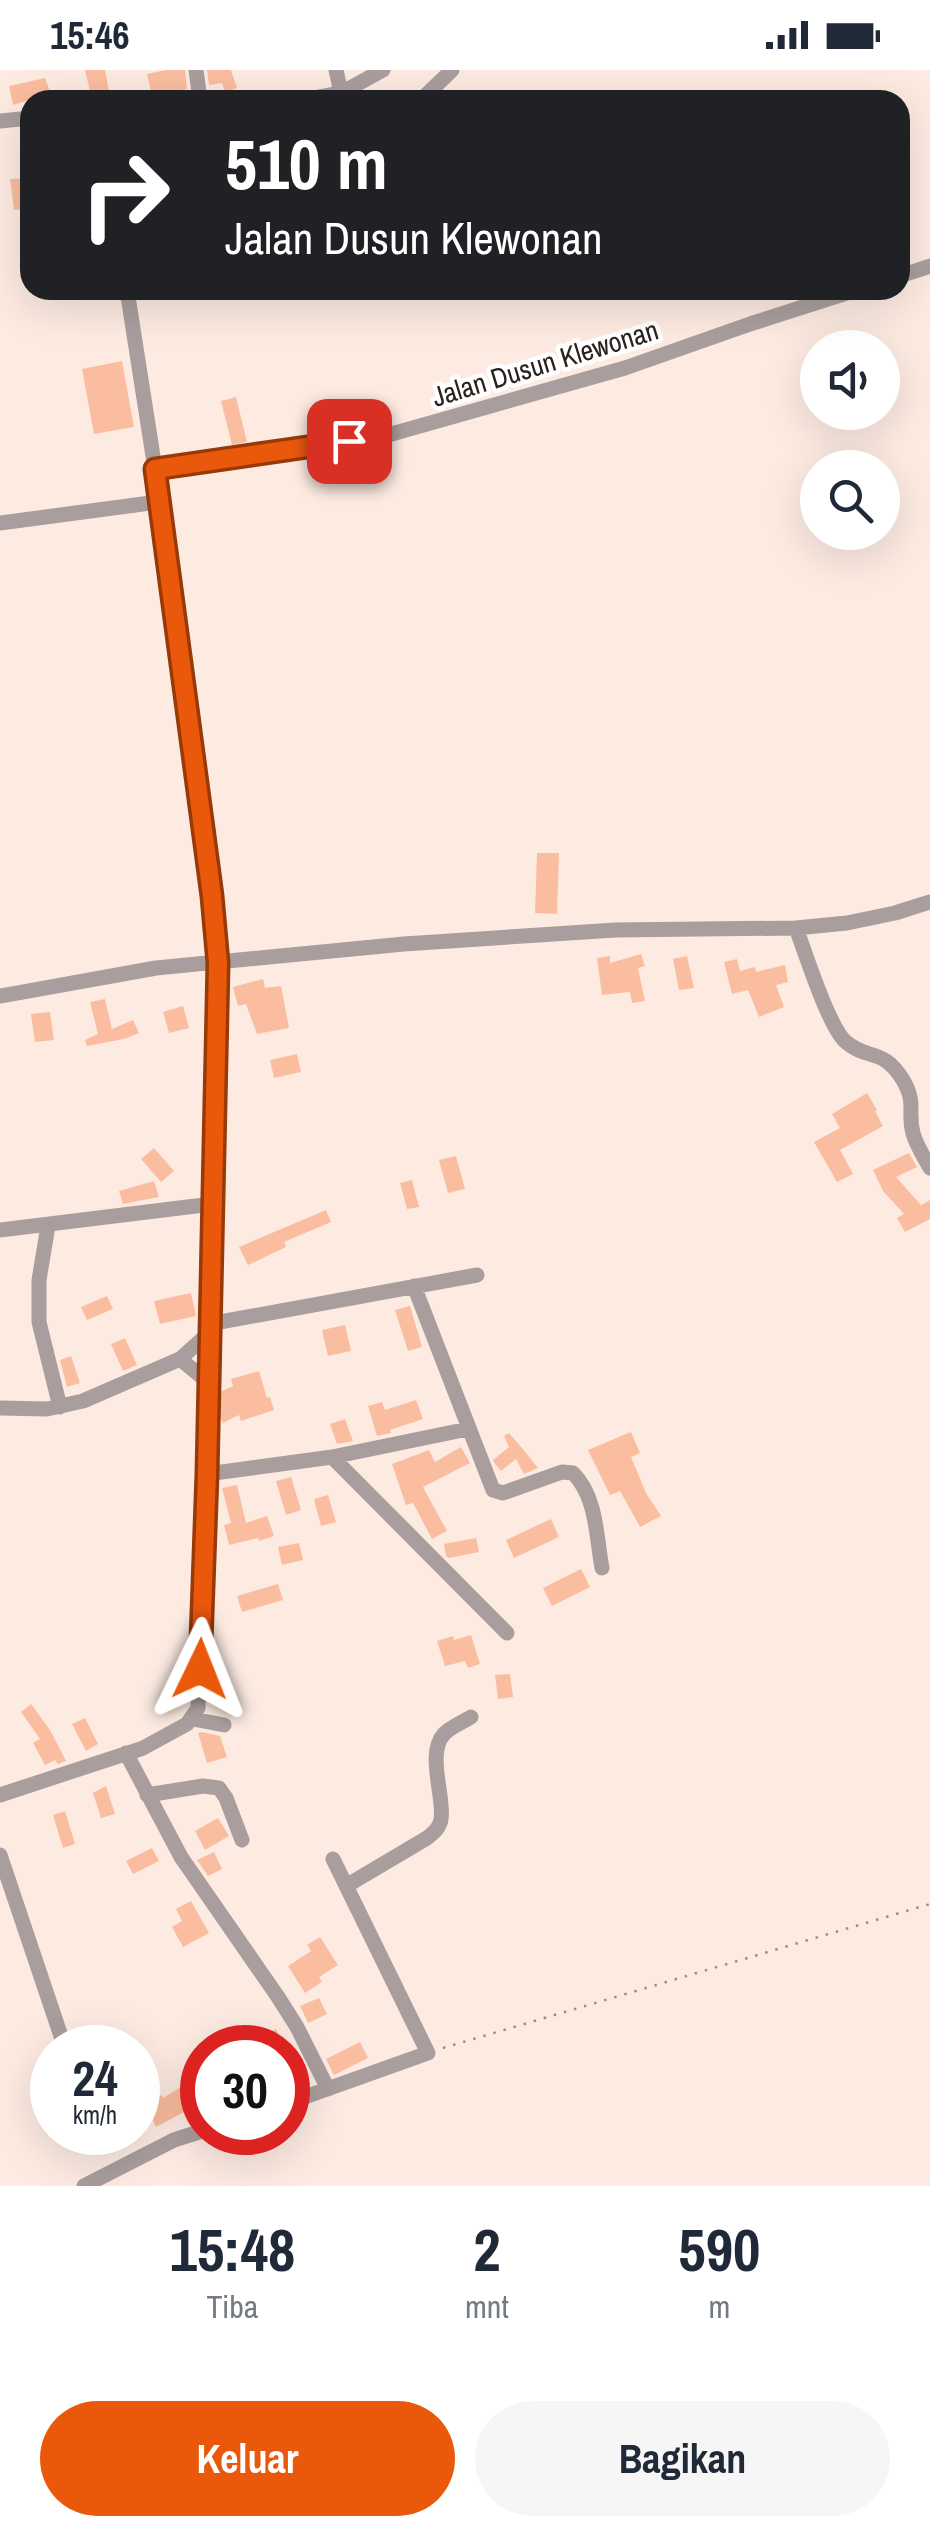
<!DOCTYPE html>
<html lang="id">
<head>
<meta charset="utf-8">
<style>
	body { margin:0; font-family:"Archivo Narrow",sans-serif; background:#f6f6f7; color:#1f2937; height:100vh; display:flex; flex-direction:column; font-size:38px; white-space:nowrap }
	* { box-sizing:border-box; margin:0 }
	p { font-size:32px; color:#747a83 }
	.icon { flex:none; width:55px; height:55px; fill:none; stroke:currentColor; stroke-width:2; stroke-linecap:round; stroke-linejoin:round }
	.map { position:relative; height:2116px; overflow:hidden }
	.panel { display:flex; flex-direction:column; background:#fff; flex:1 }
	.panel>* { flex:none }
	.banner { position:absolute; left:20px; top:20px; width:890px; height:210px; border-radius:30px; box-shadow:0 10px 40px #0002; background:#202124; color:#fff; overflow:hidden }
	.controls { position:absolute; left:800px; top:260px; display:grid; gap:20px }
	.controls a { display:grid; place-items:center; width:100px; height:100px; border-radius:50%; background:#fff; box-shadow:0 10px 40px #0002; font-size:50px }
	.speed { position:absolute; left:30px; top:1955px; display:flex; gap:20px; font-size:50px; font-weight:700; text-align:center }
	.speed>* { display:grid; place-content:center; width:130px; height:130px; border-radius:50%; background:#fff; box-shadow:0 10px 40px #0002; line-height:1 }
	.speed small { font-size:25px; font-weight:400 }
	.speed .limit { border:15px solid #d22; background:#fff; color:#111 }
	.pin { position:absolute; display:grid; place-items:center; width:85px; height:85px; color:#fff; margin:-42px; border-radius:20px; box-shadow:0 5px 15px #0006 }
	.me { position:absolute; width:110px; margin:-55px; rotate:2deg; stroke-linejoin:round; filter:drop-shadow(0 0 8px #0008) }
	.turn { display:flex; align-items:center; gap:35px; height:210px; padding:0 40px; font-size:45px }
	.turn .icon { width:130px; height:130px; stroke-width:2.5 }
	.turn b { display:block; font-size:70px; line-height:85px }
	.eta { display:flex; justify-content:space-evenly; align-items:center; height:170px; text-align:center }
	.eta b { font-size:60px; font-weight:700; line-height:70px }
	.button { display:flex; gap:20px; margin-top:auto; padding:20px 40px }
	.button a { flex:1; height:115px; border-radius:60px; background:#ea580c; color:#fff; font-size:40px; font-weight:700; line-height:115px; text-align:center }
	.button a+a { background:#f6f6f7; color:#1f2937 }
	.status { display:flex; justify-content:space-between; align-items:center; height:70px; padding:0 50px; background:#fff; direction:ltr }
	.status svg { height:28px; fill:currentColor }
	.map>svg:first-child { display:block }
	.building { fill:#fabd9f }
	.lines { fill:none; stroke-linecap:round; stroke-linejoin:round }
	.path { stroke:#9a8d86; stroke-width:2.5; stroke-dasharray:2.5 8; stroke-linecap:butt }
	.minor { stroke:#a99e9d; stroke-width:15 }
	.route-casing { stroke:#983908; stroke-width:25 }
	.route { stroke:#ea580c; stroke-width:18 }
	.labels { text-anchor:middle; stroke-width:9; stroke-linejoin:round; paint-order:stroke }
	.street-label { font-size:28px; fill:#29221e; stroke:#fff }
</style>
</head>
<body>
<div class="status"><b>15:46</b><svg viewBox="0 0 49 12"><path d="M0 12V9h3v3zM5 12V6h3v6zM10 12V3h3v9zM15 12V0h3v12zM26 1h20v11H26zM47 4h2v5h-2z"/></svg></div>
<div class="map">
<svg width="930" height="2116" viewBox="0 0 930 2116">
	<rect width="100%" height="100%" fill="#fdebe2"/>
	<path class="building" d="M85,0h20l5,27 -18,3z
		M166,0h19l2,19 -5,1 1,3 -30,7 -6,-26z
		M207,0h24l6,18 -12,4 -3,-9 -13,2z
		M45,8l8,22h-23l-17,5 -4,-19z
		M30,108v31l-16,1 -4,-31z
		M122,291l12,66 -40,7 -12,-65z
		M236,327l11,45 -15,3 -11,-44z
		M537,783h22l-2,61 -22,-1z
		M641,884l4,12 -7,2 7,33 -13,2 -2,-11 -28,3 -5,-37 13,-2v7z
		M687,886l7,32 -15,2 -6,-31z
		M737,889l3,12 15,-4 1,5 29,-7 3,17 -12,3 8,22 -25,10 -11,-27 -16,4 -8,-32z
		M263,909l2,9 16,-2 8,42 -32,6 -11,-30 -8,2 -5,-19z
		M105,929l7,30 21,-9 6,13 -15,6 -37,7 -2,-6 13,-6 -8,-32z
		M183,936l6,22 -20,5 -6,-21z
		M50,942l4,28 -19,2 -4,-28z
		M297,984l4,18 -27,6 -4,-18z
		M867,1023l10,17 -2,1 8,15 -43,24 13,24 -16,8 -23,-40 26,-14 -8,-14z
		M154,1078l20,23 -13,11 -20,-23z
		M909,1083l8,14 -21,10 25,28 9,-5v19l-25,13 -8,-14 7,-4 -21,-23 -10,-21z
		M456,1086l9,33 -17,4 -9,-33z
		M412,1110l7,27 -12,2 -7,-26z
		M154,1111l5,16 -36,7 -4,-13z
		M326,1140l5,12 -47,20 2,5 -38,18 -9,-18z
		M191,1223l5,23 -36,8 -6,-23z
		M107,1226l6,13 -26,11 -6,-13z
		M410,1236l12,41 -14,4 -13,-41z
		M345,1255l6,26 -23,5 -6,-26z
		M125,1268l12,27 -14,6 -12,-27z
		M71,1286l9,27 -13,4 -7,-27z
		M259,1301l8,27 3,-1 4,13 -33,11 -2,-6 -16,8 -4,-8 1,-23 13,-6 -2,-7z
		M416,1330l7,19 -33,11 1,3 -14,3 -9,-30 14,-4 3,8z
		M345,1349l8,22 -16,3 -7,-20z
		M631,1362l9,21 -9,4 15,36 15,23 -21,11 -20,-36 -10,4 -22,-45z
		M509,1363l13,15 16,20 -14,6 -8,-15 -15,12 -6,-7 -2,-4 16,-13 -5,-11z
		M461,1377l9,16 -47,24 24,44 -15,8 -19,-36 -7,2 -14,-41 37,-14 6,12z
		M291,1407l10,33 -15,5 -10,-34z
		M237,1415l9,38 21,-7 7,20 -15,5 -1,-3 -29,7 -5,-20 7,-2 -9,-35z
		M328,1425l8,27 -15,4 -7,-27z
		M551,1449l8,18 -45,21 -8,-18z
		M476,1468l3,14 -30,6 -3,-2 -2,-12z
		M299,1473l4,17 -21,5 -4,-18z
		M581,1499l9,18 -38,19 -9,-18z
		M278,1514l5,16 -41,12 -5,-16z
		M471,1565l9,29 -12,4 -3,-7 -20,5 -8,-25 16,-5 1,4z
		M510,1604l3,23 -15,2 -3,-24z
		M31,1634l19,26 16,31 -8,3 -3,-4 -10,5 -12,-22 7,-4 -19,-27z
		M85,1648l13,26 -12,7 -14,-27z
		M202,1662l18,4 7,21 -20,6 -9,-30z
		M106,1716l9,28 -14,4 -8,-25z
		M65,1741l10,33 -12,4 -10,-33z
		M218,1748l11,18 -24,14 -10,-19z
		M152,1778l7,13 -26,13 -7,-13z
		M214,1782l8,17 -14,7 -11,-16z
		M191,1831l18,32 -26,14 -11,-20 10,-6 -6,-12z
		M320,1867l18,28 -19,12 3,5 -17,11 -17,-27 23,-15 -4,-6z
		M319,1928l8,16 -19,9 -8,-17z
		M276,1959l10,19h-44z
		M360,1972l8,16 -34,17 -8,-16z
		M202,1997v38l-1,-2 -45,24 -11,-23 17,-9 1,3 26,-16 -4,-5z"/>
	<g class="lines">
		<path class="path" d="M443,1978l487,-144"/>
		<path class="minor" d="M196,0l4,30
			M336,0l5,23
			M303,30l38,-7 42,-23
			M421,30l31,-30
			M0,51l30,-3
			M900,206l30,-10
			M127,220l28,179
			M0,453l158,-21
			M796,858c9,24 33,100 50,114 22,19 37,5 57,38 14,24 4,31 10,53 3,12 11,24 17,35
			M0,926l156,-28 248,-24 211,-14 181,-2 51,-5 48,-10 35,-11
			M48,1156l-9,54v42l21,85
			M0,1160l212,-26
			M414,1216l79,204 10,3 59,-21 11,1c24,24 23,63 29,95
			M209,1254l268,-49
			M180,1289l28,23
			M0,1338l47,1 36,-8 97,-42 29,-26
			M332,1387l175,176
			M207,1404l125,-17 136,-28
			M193,1649l31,6
			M126,1683l55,104 97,140 19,30 31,62
			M0,1725l143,-47 44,-24 11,-16 9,-234 10,-511 -5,-67 -57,-427 233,-34 237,-67 125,-44 106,-34
			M147,1725l56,-9 16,2 7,10 16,42
			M0,1785l65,193
			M346,1816l81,-48c6,-5 13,-10 14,-19 4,-20 -15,-66 3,-85 6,-7 19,-12 27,-17
			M288,2033l140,-50 -95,-194
			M84,2116l90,-46 28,-9"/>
	</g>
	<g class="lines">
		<defs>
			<path id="route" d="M200,1599l7,-195 11,-511 -6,-67 -57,-427 194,-28"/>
		</defs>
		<use href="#route" class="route-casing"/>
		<use href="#route" class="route"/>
	</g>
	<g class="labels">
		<g class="street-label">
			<text transform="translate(545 293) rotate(-17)" y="10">Jalan Dusun Klewonan</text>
		</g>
	</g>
</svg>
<div class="controls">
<a><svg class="icon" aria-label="sound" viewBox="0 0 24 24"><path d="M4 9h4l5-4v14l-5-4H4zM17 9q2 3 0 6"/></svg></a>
<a><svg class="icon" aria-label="search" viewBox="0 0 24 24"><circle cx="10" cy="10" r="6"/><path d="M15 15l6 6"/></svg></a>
</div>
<div class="speed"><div>24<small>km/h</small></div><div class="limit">30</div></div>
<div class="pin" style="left:349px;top:371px;background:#d93025"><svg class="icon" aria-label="arrive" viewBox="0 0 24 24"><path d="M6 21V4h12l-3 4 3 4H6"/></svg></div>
<svg class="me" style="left:200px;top:1599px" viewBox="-20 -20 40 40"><path d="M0-17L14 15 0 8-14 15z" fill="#ea580c" stroke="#fff" stroke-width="4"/></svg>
<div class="banner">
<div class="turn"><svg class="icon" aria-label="right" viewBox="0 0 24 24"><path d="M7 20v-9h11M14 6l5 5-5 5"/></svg><div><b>510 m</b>Jalan Dusun Klewonan</div></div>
</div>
</div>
<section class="panel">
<div class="eta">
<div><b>15:48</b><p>Tiba</p></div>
<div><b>2</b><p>mnt</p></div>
<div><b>590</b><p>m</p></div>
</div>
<div class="button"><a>Keluar</a><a>Bagikan</a></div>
</section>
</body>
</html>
